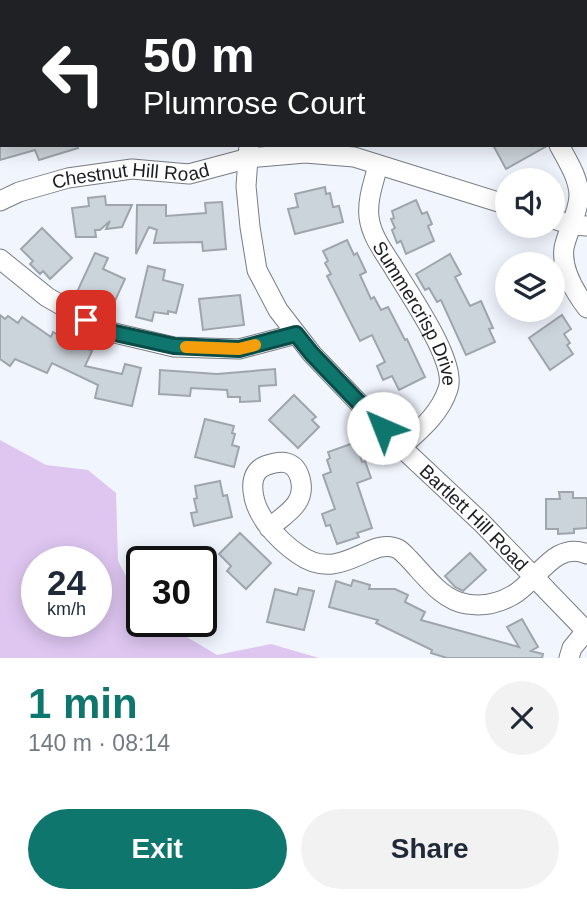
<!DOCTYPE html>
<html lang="en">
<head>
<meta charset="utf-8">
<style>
	body { margin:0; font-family:Arial,sans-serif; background:#f2f2f3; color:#1f2937; height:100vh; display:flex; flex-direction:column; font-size:26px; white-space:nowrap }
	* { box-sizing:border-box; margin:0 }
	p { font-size:23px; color:#747a83 }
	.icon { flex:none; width:38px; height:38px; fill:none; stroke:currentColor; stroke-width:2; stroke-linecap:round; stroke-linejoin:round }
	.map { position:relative; height:658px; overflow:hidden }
	.panel { display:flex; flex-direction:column; background:#fff; flex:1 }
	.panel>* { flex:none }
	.top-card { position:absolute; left:0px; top:0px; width:588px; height:147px; box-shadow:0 4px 18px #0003; background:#202124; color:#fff; overflow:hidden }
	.tools { position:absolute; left:495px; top:168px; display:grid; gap:14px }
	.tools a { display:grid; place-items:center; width:70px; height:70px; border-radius:50%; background:#fff; box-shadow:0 4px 18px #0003; font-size:35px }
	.speed { position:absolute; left:21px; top:546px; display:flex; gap:14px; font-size:35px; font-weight:700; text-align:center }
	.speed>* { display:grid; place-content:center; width:91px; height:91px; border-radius:50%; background:#fff; box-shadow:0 4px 18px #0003; line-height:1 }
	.speed small { font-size:18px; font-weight:400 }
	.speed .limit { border:4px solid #111; border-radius:10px; background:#fff; color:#111 }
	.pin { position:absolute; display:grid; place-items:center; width:60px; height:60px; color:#fff; margin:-30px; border-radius:14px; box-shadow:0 4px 10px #0006 }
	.me { position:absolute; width:77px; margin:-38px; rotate:316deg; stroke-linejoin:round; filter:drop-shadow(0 0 5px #0008) }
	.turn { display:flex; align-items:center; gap:24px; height:147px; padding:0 28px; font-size:32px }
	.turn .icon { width:91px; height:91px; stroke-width:2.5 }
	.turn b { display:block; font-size:49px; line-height:60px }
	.round { display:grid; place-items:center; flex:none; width:74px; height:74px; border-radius:37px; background:#f2f2f3 }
	.summary { display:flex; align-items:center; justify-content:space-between; height:119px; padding:0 28px }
	h1 { font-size:42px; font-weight:600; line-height:52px; color:#0f766e }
	.button { display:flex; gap:14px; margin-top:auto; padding:14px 28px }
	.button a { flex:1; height:80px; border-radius:42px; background:#0f766e; color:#fff; font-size:28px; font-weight:600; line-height:80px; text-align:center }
	.button a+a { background:#f2f2f3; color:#1f2937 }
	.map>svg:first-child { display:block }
	.green { fill:#dec6f1; fill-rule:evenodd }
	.building { fill:#ccd4db; stroke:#9ea6ac; stroke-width:2 }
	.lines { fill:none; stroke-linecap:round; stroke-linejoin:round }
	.minor-casing { stroke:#787c83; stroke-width:21 }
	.minor { stroke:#fff; stroke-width:19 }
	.route-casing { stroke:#0a4d48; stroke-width:18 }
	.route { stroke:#0f766e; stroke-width:12 }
	.slow { stroke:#f59e0b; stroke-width:12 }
	.labels { text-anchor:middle; stroke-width:5; stroke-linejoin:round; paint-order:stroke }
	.street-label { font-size:19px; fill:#1c1d20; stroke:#fff }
</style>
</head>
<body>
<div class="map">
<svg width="587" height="658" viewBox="0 0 587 658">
	<rect width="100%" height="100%" fill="#f1f5fe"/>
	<path class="green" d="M0,440l46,25 42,5 28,23 2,68 24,45v15h18l57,34 54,-11 48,14h-319zM37,562h59v59h-59z"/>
	<path class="building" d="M0,145h77l1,3 -39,12 -4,-10 -35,10z
		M493,145h54v1l-41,23z
		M325,187l1,7 4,-1 3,14 6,-1 4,16 -48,12 -7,-25 10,-2 -3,-13z
		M105,196l1,9h26l-10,22 -16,2 4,-8 -10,9h-5l1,7h-20l-4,-29 17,-2 -1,-8z
		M416,200l6,14 5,-2 5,12 -4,2 6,15 -28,13 -5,-13 -4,2 -5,-13 3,-2 -4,-9 3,-1 -2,-7z
		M222,202l4,47 -23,2 -1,-9 -48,1 3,-13 -8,-3 -13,27 1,-49h29v11l40,-3 -1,-10z
		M42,228l30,30 -22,21 -7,-8 -3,3 -10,-10 3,-3 -12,-12z
		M347,240l7,15 3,-2 9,19 -6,3 11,24 3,-2 7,13 7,-3 17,33 2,-1 18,38 -26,13 -7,-14 -9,4 -6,-14 8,-4 -13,-27 -12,6 -33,-65 4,-2 -6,-11 3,-2 -5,-10z
		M95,253l13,5 -5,11 22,10 -11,24 -14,-6 -3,5 -20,-10z
		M450,254l11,20 -6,3 15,29 11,-5 12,27 -4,1 6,13 -29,13 -25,-55 -4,2 -8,-14 -4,2 -9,-16z
		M148,266l17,4 -2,10 20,5 -7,28 -8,-2v3l-14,-2 -2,9 -16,-4z
		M240,295l4,30 -41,5 -4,-31z
		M0,315l5,4 3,-3 10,7 4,-6 29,20 2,-5 39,19 -7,15 37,8 3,-10 16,4 -9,38 -37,-8 3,-13 -46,-22 -5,10 -32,-14 -5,7 -10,-7z
		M562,315l9,14 -7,5 6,9 -3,2 6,9 -23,16 -21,-32z
		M275,369l1,16 -17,1 1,15 -20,1v-5h-12l-1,-7 -36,-2 -1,8 -31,-2 1,-24 57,4z
		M294,395l22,22 -4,3 7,7 -21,21 -29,-28z
		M205,419l29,7 -2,7 3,1 -3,11 7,2 -5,20 -39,-10z
		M356,442l6,20 3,-1 6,17 -14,5 15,45 -15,5 2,4 -22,7 -7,-19 -4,1 -4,-12 13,-5 -12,-34 8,-3 -4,-12 3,-2 -2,-6z
		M220,481l3,15 4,-1 5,22 -38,9 -3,-13 6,-1 -3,-13 3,-1 -2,-12z
		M559,492h14v6h14v30l-13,1v4l-16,1v-5h-12v-30h14z
		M240,533l31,30 -25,26 -19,-18 4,-5 -12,-12z
		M470,553l16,17 -23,21 -8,-4 -10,-11z
		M353,580l17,5 -1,4h26l13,6 -3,7 20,10 -4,8 98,27 -12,-20 15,-8 16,28 -7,4 12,3 -1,4h-95l-16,-5 1,-3 -56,-27 2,-3 -49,-13 7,-26 15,5z
		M299,588l15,3 -10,39 -37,-8 8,-33 22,6z"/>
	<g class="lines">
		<defs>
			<g id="minor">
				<path d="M252,0l1,2"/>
				<path d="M480,0l1,2"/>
				<path d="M202,2v-2"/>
				<path d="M420,2l1,-2"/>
				<path id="s1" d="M249,145l-3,41 4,41 7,43 21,40 34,44 89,93 80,75 106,110"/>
				<path d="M559,145c8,15 20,33 20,51 -1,18 -12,36 -15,52 -3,22 11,44 23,60"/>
				<path id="s2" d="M378,165c-4,17 -11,34 -9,52 2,18 14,34 23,48 15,26 66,97 56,124 -8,25 -28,41 -47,58"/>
				<path id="s3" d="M0,201l19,-9 49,-14 64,-9 57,5 60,-16 56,-5 49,4 154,48"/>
				<path d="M553,219l19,6 15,1"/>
				<path d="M0,259l47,38 59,34 68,16 65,2 57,-15"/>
				<path d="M269,528c18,-15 38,-25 31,-50 -2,-7 -6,-13 -13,-15 -7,-2 -20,1 -26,5 -8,6 -9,14 -8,23 2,25 25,49 45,63 43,31 72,-19 100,-5 4,2 9,8 12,11 16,17 33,41 57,44 17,3 32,-1 46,-9 24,-13 41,-55 74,-41"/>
				<path d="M569,658l3,-10 14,-17"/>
			</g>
		</defs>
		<use href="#minor" class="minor-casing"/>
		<use href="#minor" class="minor"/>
	</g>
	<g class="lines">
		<defs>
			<path id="route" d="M86,320l20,11 68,15 65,3 57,-15 16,20 71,74"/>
		</defs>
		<use href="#route" class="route-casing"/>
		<use href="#route" class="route"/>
		<path class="slow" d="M186,347l53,2 16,-4"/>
	</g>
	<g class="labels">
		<g class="street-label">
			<text dy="7" stroke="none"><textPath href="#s3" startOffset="135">Chestnut Hill Road</textPath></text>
			<text dy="7" stroke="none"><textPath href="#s2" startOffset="161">Summercrisp Drive</textPath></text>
			<text dy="7" stroke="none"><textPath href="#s1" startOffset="457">Bartlett Hill Road</textPath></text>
		</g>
	</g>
</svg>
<div class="tools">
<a><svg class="icon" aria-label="sound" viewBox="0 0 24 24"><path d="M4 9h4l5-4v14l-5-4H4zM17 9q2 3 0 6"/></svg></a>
<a><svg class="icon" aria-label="layers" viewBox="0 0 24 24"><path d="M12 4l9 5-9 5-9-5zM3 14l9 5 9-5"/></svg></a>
</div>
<div class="speed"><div>24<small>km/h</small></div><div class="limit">30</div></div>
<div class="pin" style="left:86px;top:320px;background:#d93025"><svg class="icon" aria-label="arrive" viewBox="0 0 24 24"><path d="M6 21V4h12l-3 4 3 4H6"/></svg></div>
<svg class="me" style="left:383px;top:428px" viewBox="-20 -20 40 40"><circle r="19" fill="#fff"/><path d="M0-13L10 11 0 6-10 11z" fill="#0f766e"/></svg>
<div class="top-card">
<div class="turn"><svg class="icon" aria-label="left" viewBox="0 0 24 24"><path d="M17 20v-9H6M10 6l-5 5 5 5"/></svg><div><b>50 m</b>Plumrose Court</div></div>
</div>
</div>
<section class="panel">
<div class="summary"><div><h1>1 min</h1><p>140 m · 08:14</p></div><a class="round"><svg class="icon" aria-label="close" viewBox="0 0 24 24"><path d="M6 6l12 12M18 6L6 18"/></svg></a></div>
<div class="button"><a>Exit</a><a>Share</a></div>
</section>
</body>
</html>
